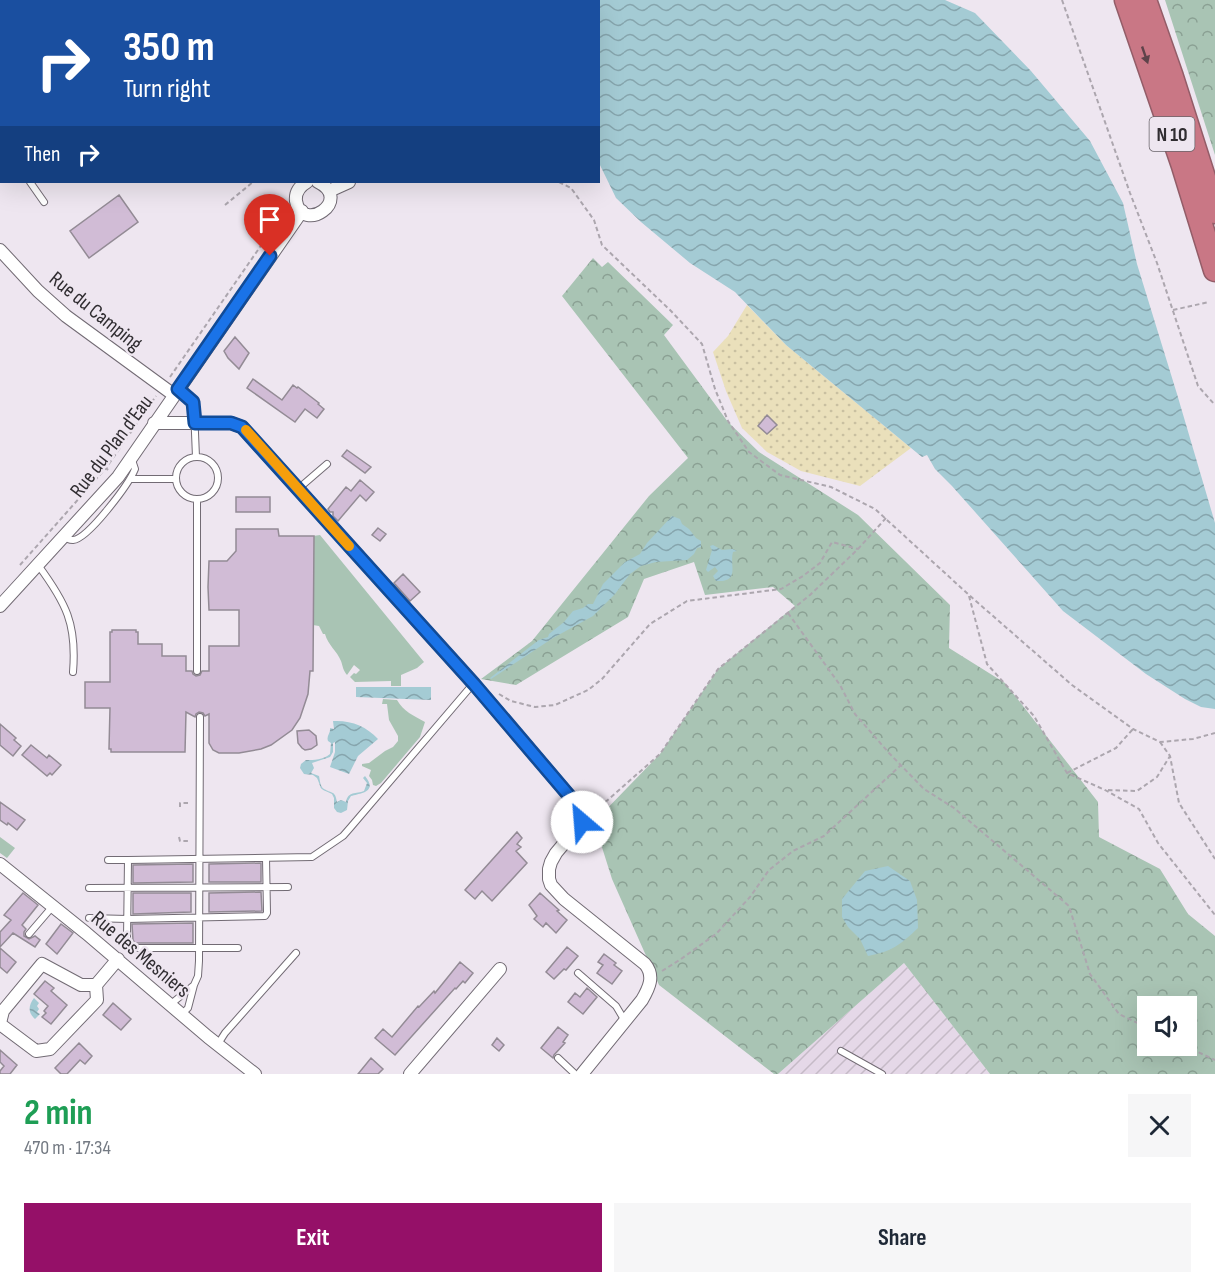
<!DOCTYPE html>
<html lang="en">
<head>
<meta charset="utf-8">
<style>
	body { margin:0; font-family:"Sofia Sans Condensed",sans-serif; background:#f6f6f7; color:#1f2937; height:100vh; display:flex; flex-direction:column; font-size:22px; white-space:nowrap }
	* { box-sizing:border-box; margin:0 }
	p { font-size:20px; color:#747a83 }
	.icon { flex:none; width:33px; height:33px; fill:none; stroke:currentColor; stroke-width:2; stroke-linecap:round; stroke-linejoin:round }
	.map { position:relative; height:1074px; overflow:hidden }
	.sheet { display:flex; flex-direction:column; background:#fff; flex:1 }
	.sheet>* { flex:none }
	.top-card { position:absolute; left:0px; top:0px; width:600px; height:183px; box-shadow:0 6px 24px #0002; background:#1a4fa0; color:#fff; overflow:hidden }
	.controls { position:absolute; left:1137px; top:996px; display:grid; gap:12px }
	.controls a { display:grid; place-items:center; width:60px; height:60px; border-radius:0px; background:#fff; box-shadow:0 6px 24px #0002; font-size:30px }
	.pin { position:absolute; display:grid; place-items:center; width:51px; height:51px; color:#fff; margin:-62px -26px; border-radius:50% 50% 50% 0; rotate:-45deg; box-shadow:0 0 6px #0007 }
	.pin .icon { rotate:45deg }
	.me { position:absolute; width:66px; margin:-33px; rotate:333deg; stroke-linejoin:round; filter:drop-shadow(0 0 4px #0008) }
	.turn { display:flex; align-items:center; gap:21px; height:126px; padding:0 24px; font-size:27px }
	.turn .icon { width:78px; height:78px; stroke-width:2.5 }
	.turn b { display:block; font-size:42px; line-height:51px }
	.then { display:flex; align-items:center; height:57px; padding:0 24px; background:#0003; gap:12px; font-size:22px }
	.round { display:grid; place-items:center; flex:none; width:63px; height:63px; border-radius:0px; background:#f6f6f7 }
	.overview { display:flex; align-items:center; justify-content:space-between; height:102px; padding:0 24px }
	h1 { font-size:36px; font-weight:700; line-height:45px; color:#1e9e55 }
	.primary-button { display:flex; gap:12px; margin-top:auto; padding:12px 24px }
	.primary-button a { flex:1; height:69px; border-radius:0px; background:#951068; color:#fff; font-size:24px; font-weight:700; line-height:69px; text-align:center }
	.primary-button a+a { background:#f6f6f7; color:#1f2937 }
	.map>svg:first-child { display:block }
	.industrial { fill:url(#industrial-furrows) }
	.grass { fill:#a9c4b4 }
	.forest { fill:url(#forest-crowns); fill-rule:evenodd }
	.sand { fill:url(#sand-dots) }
	.water { fill:url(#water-waves) }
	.building { fill:#d1bcd6; stroke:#938b95; stroke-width:1.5 }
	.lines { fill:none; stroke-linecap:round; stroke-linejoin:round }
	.lane-casing { stroke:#726b74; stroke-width:8 }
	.street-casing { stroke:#726b74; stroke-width:14 }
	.highway-casing { stroke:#935d68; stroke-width:25 }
	.path { stroke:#aca6ae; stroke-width:2; stroke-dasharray:4.5 3; stroke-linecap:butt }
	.lane { stroke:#fff; stroke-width:6 }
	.street { stroke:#fff; stroke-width:12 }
	.highway { stroke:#c97785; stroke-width:22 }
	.oneway { fill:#5e434a }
	.route-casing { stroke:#114b97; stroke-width:15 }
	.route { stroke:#1a73e8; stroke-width:10 }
	.slow { stroke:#f59e0b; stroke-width:10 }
	.labels { text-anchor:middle; stroke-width:5; stroke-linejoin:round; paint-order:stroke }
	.shield { fill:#eee6f0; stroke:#69646a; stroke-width:1.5 }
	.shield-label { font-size:20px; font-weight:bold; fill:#302d31 }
	.street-label { font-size:21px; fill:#302d31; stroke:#eee6f0 }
</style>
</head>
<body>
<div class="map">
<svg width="1215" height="1074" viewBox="0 0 1215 1074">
	<defs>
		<pattern id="industrial-furrows" width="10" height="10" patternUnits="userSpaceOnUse" patternTransform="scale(1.5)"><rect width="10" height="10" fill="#e5d8e8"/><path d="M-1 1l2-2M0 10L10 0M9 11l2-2" fill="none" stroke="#c5bac7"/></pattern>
		<pattern id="forest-crowns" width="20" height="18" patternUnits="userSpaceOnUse" patternTransform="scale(1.5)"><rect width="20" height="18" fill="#a9c4b4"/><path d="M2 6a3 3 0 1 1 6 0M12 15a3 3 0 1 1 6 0" fill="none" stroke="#8aa093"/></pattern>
		<pattern id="sand-dots" width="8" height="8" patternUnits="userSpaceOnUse" patternTransform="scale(1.5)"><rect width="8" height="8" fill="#eae0bb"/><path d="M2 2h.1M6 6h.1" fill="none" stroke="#c9c0a1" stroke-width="1.8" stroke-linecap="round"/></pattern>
		<pattern id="water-waves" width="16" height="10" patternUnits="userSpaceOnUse" patternTransform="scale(1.5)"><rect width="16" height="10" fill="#a4cbd4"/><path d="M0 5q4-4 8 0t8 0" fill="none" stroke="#86a5ad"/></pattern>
	</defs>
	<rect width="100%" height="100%" fill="#eee6f0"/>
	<path class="industrial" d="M904,963l86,111h-212z"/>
	<path class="grass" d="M333,0h153l-1,2h-150z
		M320,535l104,127 -7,6 -16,7v11h-10v-5l-36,1 -5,-5 4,-4 2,1 4,-4 -6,-5 -7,10c-4,-5 -4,-8 -6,-14 -4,-10 -13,-16 -16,-27h-2l-4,-8 -6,-1v-89z
		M383,699l14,1c6,11 17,16 28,22l-5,15 -39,46 -5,3 -3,-1 -1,-5 -3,-4 2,-6 -9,-4v-2l7,-1 16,-12 8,-4 5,-6v-5l-9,-16 -2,-16h-5z
		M0,837l15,11 -8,10 -7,-5z"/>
	<path class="forest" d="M0,0h84l-1,2h-81v77h-2z
		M1165,0h50v155z
		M593,258l9,9 6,-5 65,63 -9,10 64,87 31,30 99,63 92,90 -1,43 56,35 93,119 1,35 61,32 28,45 27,22v138h-225l-86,-111 -126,111h-4l-115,-89 -47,-106 -18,-57 66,-68 58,-85 77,-63 -22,-19 -68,8 -11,-33 -50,17 -16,38 -112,68 -35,-6 51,-38 117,-145 39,-38 -126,-162zM1148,1006h38v40h-38z"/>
	<path class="sand" d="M747,305l39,40 125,103 -51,38 -59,-15 -34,-19 -25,-24 -16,-37 -13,-39 15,-16z"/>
	<path class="water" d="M488,0h457l30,13 56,58 59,70 33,62 14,61 40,130 38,129v186l-14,-2 -16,-8 -39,-25 -83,-63 -111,-125 -17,-17 -8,-14 -5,2 -136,-112 -51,-53 -45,-29 -49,-41 -25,-24 -17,-35 -1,-161h-109z
		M672,516l8,3 2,5 7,5 7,9 5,3v6l-4,1 -3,6 -7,6 -31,2 -15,4 -11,8 -15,20 -22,22 -40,22 -62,41 -1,-1 41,-32 8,-6 9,-3 1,-3 15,-12 9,-11 10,-3 5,-4h5l10,-20 22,-22 15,-8 7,-11z
		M713,545l9,5 11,-1 4,2 -4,1c-4,13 8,30 -17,29l-3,-5 5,-5 -3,-4 -7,5 -2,-2 6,-20 -2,-4z
		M356,687h75v13l-75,-3z
		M333,721c18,-1 33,5 45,18l-20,17 -9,18 -19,-7 5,-15v-10l-2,1v9l-3,5 -18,6 2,5 -3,5 8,3c1,4 1,11 5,13 8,5 11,1 13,13l4,-2 5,2c2,-11 10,-8 18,-11l3,-8 -4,-5 2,-2c13,16 -4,17 -14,20l-3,5 -1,9 -6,3 -4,-1 -3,-4v-10l-2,-4c-15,-7 -9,-3 -15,-16l-4,-3 -9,-1 -4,-6 1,-4 5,-4c8,0 17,0 24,-6l1,-11 -3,-2c-2,-5 3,-8 2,-13l4,1z
		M888,866l22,15 7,19 1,28c-18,17 -25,23 -50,28l-8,-17 -12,-12 -6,-10v-18l23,-28z
		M34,998l5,5 -2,3 2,3 -2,3 3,2 -5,5c-7,-6 -7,-13 -1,-21z"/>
	<path class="building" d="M119,195l19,27 -49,36 -19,-27z
		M235,337l14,16 -10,16 -11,-11 -4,-7z
		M253,379l29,21 11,-15 4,3 1,-1 21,16 -1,1 6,5 -7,9 -12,-9 -10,13 -48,-34z
		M767,415l10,10 -10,9 -9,-8z
		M347,450l24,17 -6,6 -23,-17z
		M360,480l14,12 -8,9 -6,-6 -22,26 -5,-5v-4h-3l-2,-3 18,-22 5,4z
		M236,497h34v15h-34z
		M378,528l8,6 -6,7 -8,-6z
		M236,529h42l1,7h35l-1,135h-3l-2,23 -8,24 -8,12 -21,15 -10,4 -22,4h-20l-6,-3 -4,-7v-29l-4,2 -2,-3 -4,-1 -3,2 -1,3 -9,-5 -1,40h-74v-3h-2l1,-41h-25v-26h25v-50h2v-2h24v2h2v12h24v12h24v15h6l1,3 3,2 4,-1 2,-4h7v-25h30v-36h-30l-1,-23 1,-26h18l9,-10z
		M403,574l17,18 -10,9 -16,-18z
		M0,724l16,14 -2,2 7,6 -8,10 -13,-11z
		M309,730l7,6 1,9 -6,4 -6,1 -3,-2 -4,-5 -1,-12z
		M31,745l16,13 2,-3 12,10 -9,10 -2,-2 -3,3 -25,-21z
		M0,802l25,18 -8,10 -9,-7 -1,2 -7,-5z
		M517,832l5,6 -5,6 4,3 -5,4 11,12 -35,38 -10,-10 -7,8 -10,-9z
		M261,863v19h-52v-18z
		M193,864v18l-60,1v-18z
		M261,892l1,19 -53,1v-19z
		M23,893l15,12 -16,20 4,4 -2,3v4l5,3 6,-3 5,4 -5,7 -22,-14 -13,14v-15l11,-12 -7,-5z
		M133,893h58v19l-58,2z
		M540,893l19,17 -2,1 10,9 -11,13 -10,-10 -3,4 -9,-8 3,-3 -8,-11z
		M193,923v20h-58l-2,-3 -1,-16z
		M61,924l12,9 -16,21 -11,-10z
		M567,947l11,9 -12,14 -2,-1 -10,10 -8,-7z
		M0,948l16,14 -9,11 -7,-6z
		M604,954l12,9 -2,2 8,6 -10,13 -15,-11 6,-8 -5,-3z
		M460,962l13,11 -8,10 -2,-2 -7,8 -1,-1 -60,67 -20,-17 8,-9 9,8 26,-31 1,1 15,-16 1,2z
		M45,981l9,7 -3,3 16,14 -16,19 -9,-7 4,-4 -2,-2 4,-5 -14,-12z
		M587,988l10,9 -14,17 -15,-12 7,-9 5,4z
		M113,1003l18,16 -10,11 -18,-15z
		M558,1027l10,8 -5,7 2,1 -11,12 -1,3 -12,-10z
		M497,1038l7,7 -5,6 -7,-6z
		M79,1043l13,13 -7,8 -5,-4 -13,14h-6l-6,-6z
		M0,1050l17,15 -7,9h-10v-3l4,-5 -4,-4z
		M371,1058l12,11 -5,5h-20z"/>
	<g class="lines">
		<defs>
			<path id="lane" d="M455,0l1,2
				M0,164h2
				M30,182l14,20
				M178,390l15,12 1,7 2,48
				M176 478a21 21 0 1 1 42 0a21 21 0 1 1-42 0Z
				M131,479h45
				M298,489l29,-25
				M197,499v172
				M65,536c3,3 3,4 8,4 15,-1 56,-56 62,-71l-4,-12
				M38,565c28,38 39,59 35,107
				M108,860h20
				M89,888l199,-1
				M89,918l38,1 138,-3 2,-3 -1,-55
				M29,934l24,-28
				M238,948h-104c-5,-2 -6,-5 -7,-10l1,-78 184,-3 31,-21 7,-8 123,-144
				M578,973l38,33 9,15
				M194,985l4,-9 1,-15 1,-244
				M171,1004l23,-19 -6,23 -6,6
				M218,1044l7,-11 71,-80
				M841,1051l41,23
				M558,1058l17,16"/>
			<path id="street" d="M252,0l1,2
				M307,182c-7,4 -12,10 -11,19 6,34 58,-1 22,-19
				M329,191l20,-9
				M0,250l38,41 28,25 108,79
				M154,423h77l11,4 232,257 103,121 5,9v8l-26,31 -5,9 -2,7v10l2,6 13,14 81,65c10,12 4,24 -3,36l-60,74
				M0,606l118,-129 184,-266
				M0,864l86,69 122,104 47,37
				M0,1023l3,-12 39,-47 39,21h15
				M0,1024l36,27 14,-2 47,-49 -1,-15 22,-26
				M410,1074l90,-105"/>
			<path id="highway" d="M1126,0l57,166 32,104
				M1145,0l27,77 43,135"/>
		</defs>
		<use href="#lane" class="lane-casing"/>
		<use href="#street" class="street-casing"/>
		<use href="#highway" class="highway-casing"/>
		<path class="path" d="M325,0l1,2
			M1062,0l68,193 27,70 41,123 17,19
			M559,182l12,6 23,32 8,25 69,66 31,33 13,45 13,32 21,31 31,23 51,12 44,22 94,86 103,90 61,44 27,13 33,-3 22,-6
			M225,205l28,-23
			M1173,310l36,-8
			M170,377l99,-143 2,2
			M108,470l-2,-2 50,-72
			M20,565l86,-97
			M969,596l18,68 47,52 33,57 38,17 34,19 19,34 57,72
			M788,613l52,72 15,29 34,39 35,36 30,19 115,98 21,68 29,40 29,14
			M499,694l12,7 24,6 20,-2 33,-15 14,-11 48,-55 37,-23 94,-12 22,-13 17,-13 12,-21 26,7
			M1160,742l10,14 9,47 36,56
			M1067,773l49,-25 17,-19
			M1108,790l29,1 20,-14 13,-21
			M180,807v-4h11
			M594,812l66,-58 58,-85 92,-74 48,-46 28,-31
			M179,837l1,4h10
			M662,971l19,-12 35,-25 34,-37 19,-27 24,-19 31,-15 77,-71
			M1185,1046l30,14"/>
		<use href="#lane" class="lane"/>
		<use href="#street" class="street"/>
		<use href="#highway" class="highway"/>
	</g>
	<defs><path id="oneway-solid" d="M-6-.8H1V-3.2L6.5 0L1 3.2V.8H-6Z" transform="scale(1.5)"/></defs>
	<use class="oneway" href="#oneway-solid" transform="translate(1145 55) rotate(71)"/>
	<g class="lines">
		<defs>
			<path id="route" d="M270,256l-92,133 15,13 2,21h36l11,4 232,257 103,121 5,9v8"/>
		</defs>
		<use href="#route" class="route-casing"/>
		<use href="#route" class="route"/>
		<path class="slow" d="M246,430l103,116"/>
	</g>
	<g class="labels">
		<rect class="shield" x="1149.5" y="117" width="45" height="34" rx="4.5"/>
		<g class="shield-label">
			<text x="1172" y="141">N 10</text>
		</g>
		<g class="street-label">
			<text transform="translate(96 311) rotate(39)" y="7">Rue du Camping</text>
			<text transform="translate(111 446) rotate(-53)" y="7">Rue du Plan d'Eau</text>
			<text transform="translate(141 954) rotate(40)" y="7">Rue des Mesniers</text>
		</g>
	</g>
</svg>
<div class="controls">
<a><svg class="icon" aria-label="sound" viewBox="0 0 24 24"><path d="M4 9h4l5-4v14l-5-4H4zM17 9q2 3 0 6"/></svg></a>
</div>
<div class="pin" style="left:270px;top:256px;background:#d93025"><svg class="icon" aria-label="arrive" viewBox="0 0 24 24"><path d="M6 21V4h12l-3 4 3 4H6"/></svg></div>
<svg class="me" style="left:582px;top:822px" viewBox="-20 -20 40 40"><circle r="19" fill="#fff"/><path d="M0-13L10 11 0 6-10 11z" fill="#1a73e8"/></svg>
<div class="top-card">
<div class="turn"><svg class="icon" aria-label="right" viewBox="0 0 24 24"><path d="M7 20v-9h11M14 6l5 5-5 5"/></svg><div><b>350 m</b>Turn right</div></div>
<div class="then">Then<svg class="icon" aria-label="right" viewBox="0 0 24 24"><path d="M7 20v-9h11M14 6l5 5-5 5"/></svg></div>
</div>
</div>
<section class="sheet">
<div class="overview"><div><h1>2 min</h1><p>470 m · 17:34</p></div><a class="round"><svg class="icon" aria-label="close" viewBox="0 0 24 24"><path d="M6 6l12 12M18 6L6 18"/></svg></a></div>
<div class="primary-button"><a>Exit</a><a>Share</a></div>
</section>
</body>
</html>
